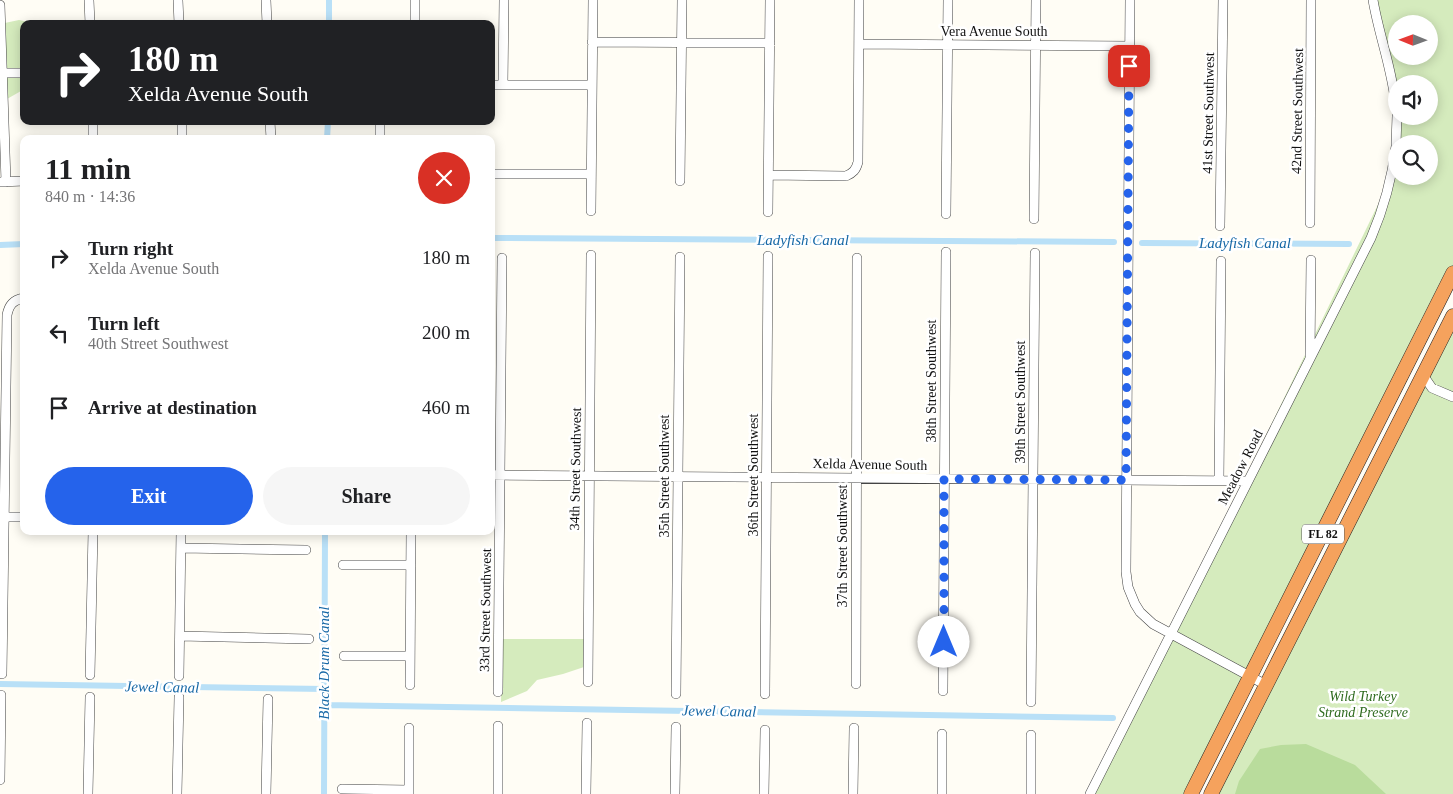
<!DOCTYPE html>
<html lang="en">
<head>
<meta charset="utf-8">
<style>
	body { margin:0; font-family:Georgia,serif; background:#f6f6f6; color:#202124; height:100vh; display:flex; flex-direction:column; font-size:19px; white-space:nowrap }
	* { box-sizing:border-box; margin:0 }
	p { font-size:16px; color:#757577 }
	.icon { flex:none; width:28px; height:28px; fill:none; stroke:currentColor; stroke-width:2; stroke-linecap:round; stroke-linejoin:round }
	.map { position:relative; flex:1; overflow:hidden }
	.side { position:absolute; left:20px; top:135px; width:475px; height:400px; display:flex; flex-direction:column; background:#fff; border-radius:10px; box-shadow:0 2px 12px #0003 }
	.side>* { flex:none }
	.hud { position:absolute; left:20px; top:20px; width:475px; height:105px; border-radius:10px; box-shadow:0 2px 12px #0003; background:#202124; color:#fff; overflow:hidden }
	.needle { width:32px; rotate:271deg }
	.tools { position:absolute; left:1388px; top:15px; display:grid; gap:10px }
	.tools a { display:grid; place-items:center; width:50px; height:50px; border-radius:50%; background:#fff; box-shadow:0 2px 12px #0003; font-size:25px }
	.pin { position:absolute; display:grid; place-items:center; width:42px; height:42px; color:#fff; margin:-21px; border-radius:10px; box-shadow:0 2px 8px #0006 }
	.me { position:absolute; width:55px; margin:-28px; rotate:0deg; stroke-linejoin:round; filter:drop-shadow(0 0 4px #0008) }
	.turn { display:flex; align-items:center; gap:18px; height:105px; padding:0 25px; font-size:22px }
	.turn .icon { width:65px; height:65px; stroke-width:2.5 }
	.turn b { display:block; font-size:35px; line-height:42px }
	.round { display:grid; place-items:center; flex:none; width:52px; height:52px; border-radius:26px; background:#f6f6f6 }
	.headline { display:flex; align-items:center; justify-content:space-between; height:85px; padding:0 25px }
	h1 { font-size:30px; font-weight:800; line-height:38px }
	.primary-button { display:flex; gap:10px; margin-top:auto; padding:10px 25px }
	.primary-button a { flex:1; height:58px; border-radius:30px; background:#2563eb; color:#fff; font-size:20px; font-weight:800; line-height:58px; text-align:center }
	.primary-button a+a { background:#f6f6f6; color:#202124 }
	ul { padding:0; list-style:none }
	li { display:flex; align-items:center; gap:15px; height:75px; padding:0 25px }
	li div { flex:1 }
	li b { display:block; font-size:19px }
	li em { font-style:normal }
	.map>svg:first-child { display:block }
	.green { fill:#d5ebbd; fill-rule:evenodd }
	.forest { fill:#b9dc9c }
	.lines { fill:none; stroke-linecap:round; stroke-linejoin:round }
	.canal { stroke:#b9e0f7; stroke-width:6 }
	.minor-casing { stroke:#444; stroke-width:10 }
	.highway-casing { stroke:#222; stroke-width:15 }
	.minor { stroke:#fff; stroke-width:9 }
	.highway { stroke:#f5a25d; stroke-width:14 }
	.route { stroke:#2563eb; stroke-width:9; stroke-dasharray:0 16.2 }
	.labels { text-anchor:middle; stroke-width:5; stroke-linejoin:round; paint-order:stroke }
	.shield { fill:#fff; stroke:#585858; stroke-width:1 }
	.shield-label { font-size:12px; font-weight:bold; fill:#111 }
	.street-label { font-size:14px; fill:#111; stroke:#fff }
	.park-label { font-size:14px; font-style:italic; fill:#2f6b1f; stroke:#fff }
	.water-label { font-size:15px; font-style:italic; fill:#1768a6; stroke:#fff }
</style>
</head>
<body>
<div class="map">
<svg width="1453" height="794" viewBox="0 0 1453 794">
	<rect width="100%" height="100%" fill="#fffdf5"/>
	<path class="green" d="M1369,0h84v266l-266,528h-95l294,-606 8,-26 2,-56zM1396,24h33v32h-33zM1396,84h33v32h-33zM1396,144h33v32h-33z
		M19,20l19,4h-14l-1,67h-2l-21,12v-79z
		M1453,324v470h-238z
		M502,639h87l1,10 -6,18 -21,7 -26,6 -10,11 -26,11z"/>
	<path class="forest" d="M1306,744l49,21 31,29h-151l4,-13 21,-32 21,-4z"/>
	<g class="lines">
		<path class="canal" d="M329,24v-24
			M327,139l1,-18
			M491,238l623,4
			M1142,243l207,1
			M0,245l24,-1
			M0,684l325,5
			M324,705l789,13
			M324,794l1,-263"/>
		<defs>
			<path id="minor" d="M89,0l1,24
				M178,0l1,24
				M266,0l1,24
				M1130,0l-4,572 2,15 7,17 5,8 13,12 113,61
				M1373,0c6,36 20,71 23,108
				M0,5l6,177
				M415,24v-24
				M592,42l178,1
				M859,44l271,2
				M0,73h24
				M491,85h101
				M503,85l1,-85
				M93,121v18
				M182,121v18
				M270,121l1,18
				M380,121v18
				M1396,144l1,-28
				M491,174h100
				M769,175l77,1c7,-3 10,-6 12,-14l1,-162
				M680,181l2,-181
				M0,182l24,-1
				M591,211l2,-211
				M768,212l2,-212
				M946,214l2,-214
				M1034,219l2,-219
				M1310,223l1,-223
				M1220,226l3,-226
				M1310,356l1,-96
				M1423,375l9,13 21,9
				M491,475l757,6
				M1219,481l2,-220
				M0,517h24
				M181,548l125,2
				M343,565h68
				M180,636l129,3
				M344,656h66
				M2,674l5,-359c2,-10 6,-15 17,-17
				M90,675l3,-144
				M179,676l2,-145
				M588,682l3,-427
				M856,684l1,-426
				M410,685l1,-154
				M943,691l3,-439
				M498,692l4,-434
				M676,694l4,-437
				M765,694l3,-438
				M1031,702l4,-449
				M0,780l1,-85
				M342,789l67,1
				M88,794l2,-97
				M177,794l2,-97
				M266,794l2,-95
				M409,794v-66
				M498,794v-68
				M586,794l1,-71
				M675,794l1,-67
				M764,794l1,-64
				M853,794l1,-66
				M942,794v-60
				M1031,794v-59
				M1090,794l281,-556c13,-30 21,-60 25,-92"/>
			<path id="highway" d="M1191,794l262,-521
				M1211,794l242,-478"/>
		</defs>
		<use href="#minor" class="minor-casing"/>
		<use href="#highway" class="highway-casing"/>
		<use href="#minor" class="minor"/>
		<use href="#highway" class="highway"/>
	</g>
	<g class="lines">
		<path class="route" d="M944,642v-163l182,1 3,-414"/>
	</g>
	<g class="labels">
		<rect class="shield" x="1302" y="524.5" width="42" height="19" rx="4"/>
		<g class="shield-label">
			<text x="1323" y="538">FL 82</text>
		</g>
		<g class="street-label">
			<text x="994" y="36">Vera Avenue South</text>
			<text transform="translate(1297 111) rotate(-89)" y="5">42nd Street Southwest</text>
			<text transform="translate(1208 113) rotate(-89)" y="5">41st Street Southwest</text>
			<text transform="translate(931 381) rotate(-90)" y="5">38th Street Southwest</text>
			<text transform="translate(1020 402) rotate(-90)" y="5">39th Street Southwest</text>
			<text transform="translate(870 464) rotate(1)" y="5">Xelda Avenue South</text>
			<text transform="translate(1240 467) rotate(-63)" y="5">Meadow Road</text>
			<text transform="translate(575 469) rotate(-89)" y="5">34th Street Southwest</text>
			<text transform="translate(753 475) rotate(-90)" y="5">36th Street Southwest</text>
			<text transform="translate(664 476) rotate(-90)" y="5">35th Street Southwest</text>
			<text transform="translate(842 546) rotate(-90)" y="5">37th Street Southwest</text>
			<text transform="translate(485 610) rotate(-89)" y="5">33rd Street Southwest</text>
		</g>
		<g class="park-label">
			<text x="1363" y="701">Wild Turkey<tspan x="1363" dy="16">Strand Preserve</tspan></text>
		</g>
		<g class="water-label">
			<text x="803" y="245">Ladyfish Canal</text>
			<text x="1245" y="248">Ladyfish Canal</text>
			<text transform="translate(324 663) rotate(-90)" y="5">Black Drum Canal</text>
			<text transform="translate(162 687) rotate(1)" y="5">Jewel Canal</text>
			<text transform="translate(719 711) rotate(1)" y="5">Jewel Canal</text>
		</g>
	</g>
</svg>
<div class="tools">
<a><svg class="needle" viewBox="-14 -14 28 28"><path d="M0-13l5 13h-10z" fill="#e53935"/><path d="M0 13l5-13h-10z" fill="#757577"/></svg></a>
<a><svg class="icon" aria-label="sound" viewBox="0 0 24 24"><path d="M4 9h4l5-4v14l-5-4H4zM17 9q2 3 0 6"/></svg></a>
<a><svg class="icon" aria-label="search" viewBox="0 0 24 24"><circle cx="10" cy="10" r="6"/><path d="M15 15l6 6"/></svg></a>
</div>
<div class="pin" style="left:1129px;top:66px;background:#d93025"><svg class="icon" aria-label="arrive" viewBox="0 0 24 24"><path d="M6 21V4h12l-3 4 3 4H6"/></svg></div>
<svg class="me" style="left:944px;top:642px" viewBox="-20 -20 40 40"><circle r="19" fill="#fff"/><path d="M0-13L10 11 0 6-10 11z" fill="#2563eb"/></svg>
<div class="hud">
<div class="turn"><svg class="icon" aria-label="right" viewBox="0 0 24 24"><path d="M7 20v-9h11M14 6l5 5-5 5"/></svg><div><b>180 m</b>Xelda Avenue South</div></div>
</div>
<section class="side">
<div class="headline"><div><h1>11 min</h1><p>840 m · 14:36</p></div><a class="round" style="background:#d93025;color:#fff"><svg class="icon" aria-label="close" viewBox="0 0 24 24"><path d="M6 6l12 12M18 6L6 18"/></svg></a></div>
<ul>
<li><svg class="icon" aria-label="right" viewBox="0 0 24 24"><path d="M7 20v-9h11M14 6l5 5-5 5"/></svg><div><b>Turn right</b><p>Xelda Avenue South</p></div><em>180 m</em></li>
<li><svg class="icon" aria-label="left" viewBox="0 0 24 24"><path d="M17 20v-9H6M10 6l-5 5 5 5"/></svg><div><b>Turn left</b><p>40th Street Southwest</p></div><em>200 m</em></li>
<li><svg class="icon" aria-label="arrive" viewBox="0 0 24 24"><path d="M6 21V4h12l-3 4 3 4H6"/></svg><div><b>Arrive at destination</b></div><em>460 m</em></li>
</ul>
<div class="primary-button"><a>Exit</a><a>Share</a></div>
</section>
</div>
</body>
</html>
